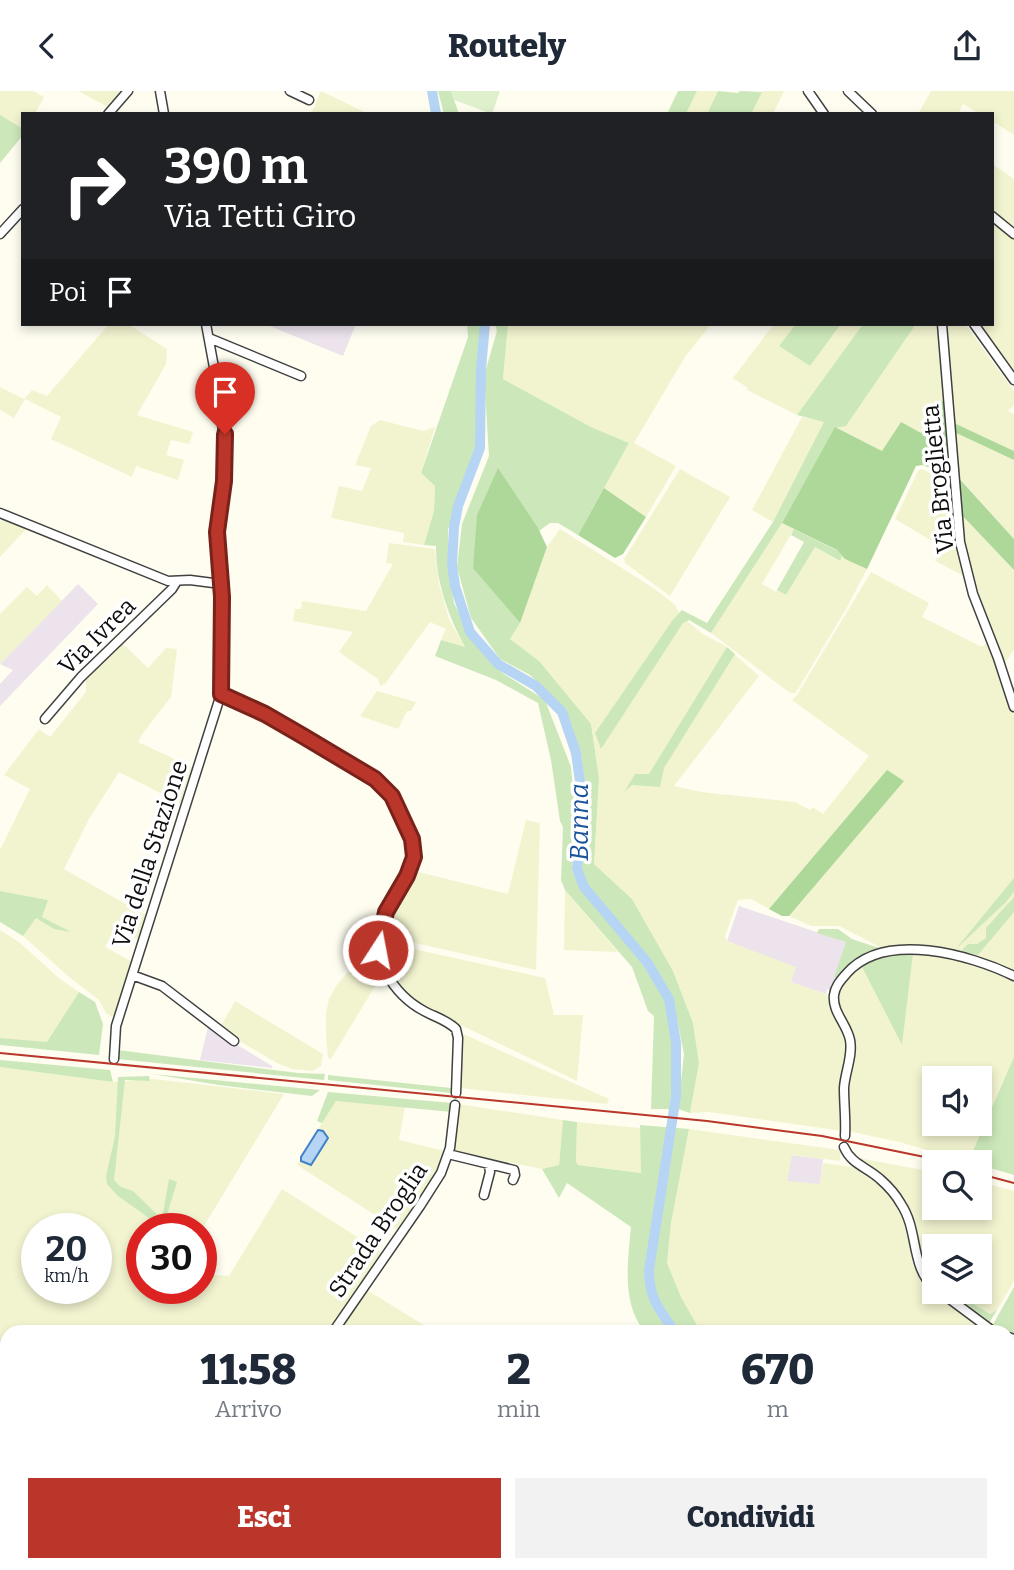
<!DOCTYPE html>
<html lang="it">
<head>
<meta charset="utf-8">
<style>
	body { margin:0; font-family:Bitter,serif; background:#f2f2f3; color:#1f2937; height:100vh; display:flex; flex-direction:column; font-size:26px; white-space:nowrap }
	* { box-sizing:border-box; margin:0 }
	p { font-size:23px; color:#747a83 }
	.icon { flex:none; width:38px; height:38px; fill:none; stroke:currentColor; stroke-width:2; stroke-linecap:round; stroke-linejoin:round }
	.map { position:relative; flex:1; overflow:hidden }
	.details { position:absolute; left:0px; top:1234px; width:1015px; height:247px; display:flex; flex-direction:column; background:#fff; border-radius:21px 21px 0 0; box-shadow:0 4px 10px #0003 }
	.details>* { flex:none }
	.top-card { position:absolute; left:21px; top:21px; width:973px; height:214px; border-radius:0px; box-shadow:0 4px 10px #0003; background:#202124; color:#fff; overflow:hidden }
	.fabs { position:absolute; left:922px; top:975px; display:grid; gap:14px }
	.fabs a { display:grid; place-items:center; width:70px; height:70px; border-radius:0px; background:#fff; box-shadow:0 4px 10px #0003; font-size:35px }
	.speed { position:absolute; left:21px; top:1122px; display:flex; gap:14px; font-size:35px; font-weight:700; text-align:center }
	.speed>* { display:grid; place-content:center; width:91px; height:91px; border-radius:50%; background:#fff; box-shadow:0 4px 10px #0003; line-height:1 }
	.speed small { font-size:18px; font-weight:400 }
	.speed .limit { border:10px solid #d22; background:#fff; color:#111 }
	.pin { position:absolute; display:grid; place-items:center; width:60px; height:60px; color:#fff; margin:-72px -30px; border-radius:50% 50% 50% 0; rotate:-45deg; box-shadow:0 0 7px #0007 }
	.pin .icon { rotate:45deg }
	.me { position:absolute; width:77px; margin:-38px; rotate:11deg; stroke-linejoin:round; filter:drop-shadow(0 0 5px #0008) }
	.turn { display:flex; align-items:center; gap:24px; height:147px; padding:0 28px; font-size:32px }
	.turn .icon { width:91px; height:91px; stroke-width:2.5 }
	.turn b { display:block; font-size:49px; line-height:60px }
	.then { display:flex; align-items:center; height:66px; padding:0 28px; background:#0003; gap:14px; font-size:26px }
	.eta { display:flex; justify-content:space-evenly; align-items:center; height:119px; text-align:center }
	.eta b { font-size:42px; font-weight:800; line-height:49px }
	.button { display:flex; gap:14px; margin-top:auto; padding:14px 28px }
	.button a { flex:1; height:80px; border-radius:0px; background:#ba352a; color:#fff; font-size:28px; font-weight:800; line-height:80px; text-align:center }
	.button a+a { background:#f2f2f3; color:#1f2937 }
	header { display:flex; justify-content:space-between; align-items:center; height:91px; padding:0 28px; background:#fff; font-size:32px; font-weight:800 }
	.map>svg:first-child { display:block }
	.industrial { fill:#ece3ec }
	.farmland { fill:#f2f4d0; fill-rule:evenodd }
	.green { fill:#cce8ba }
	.forest { fill:#aed89a }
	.pitch { fill:#dff0cc }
	.water { fill:#b6d5f4; stroke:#3f81c9; stroke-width:2 }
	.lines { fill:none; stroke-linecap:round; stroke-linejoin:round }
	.river { stroke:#b6d5f4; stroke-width:10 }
	.minor-casing { stroke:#414141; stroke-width:11 }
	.minor { stroke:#fff; stroke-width:8 }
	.rail { stroke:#ba352a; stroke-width:2 }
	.route-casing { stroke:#79221b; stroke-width:18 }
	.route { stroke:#ba352a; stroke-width:12 }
	.labels { text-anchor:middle; stroke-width:7; stroke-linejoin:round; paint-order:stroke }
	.street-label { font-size:24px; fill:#0e0e0e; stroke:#fff }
	.water-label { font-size:26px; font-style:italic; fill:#1b549c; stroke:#fff }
</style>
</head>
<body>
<header><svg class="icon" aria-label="back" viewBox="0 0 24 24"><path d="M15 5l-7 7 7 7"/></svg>Routely<svg class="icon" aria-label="share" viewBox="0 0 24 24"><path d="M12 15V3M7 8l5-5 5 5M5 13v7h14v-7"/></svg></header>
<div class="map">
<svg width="1014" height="1479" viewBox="0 0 1014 1479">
	<rect width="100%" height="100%" fill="#fefdf0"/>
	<path class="industrial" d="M265,233h91l-13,32z
		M78,493l20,20 -98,102v-22l13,-14 -13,-6z
		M739,815l107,36 -15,48 -4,-1 -1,5 -36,-12 5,-14 -68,-27z
		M208,936l64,39v2l-72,-8z
		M791,1064l32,4 -3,26 -33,-4z"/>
	<path class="farmland" d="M0,0h33l11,6 -9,17h-12v21l-23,28z
		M78,0h47l-15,17z
		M321,0l48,23h-58z
		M697,0h21l-11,23h-21z
		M762,0h22l-11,23h-22z
		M931,0h83v44l-22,-14v-7h-12l-17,-10 -5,10h-40z
		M992,73l22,15v50l-22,-16z
		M992,128l22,18v136l-35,-49h13z
		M109,233h19l39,25 -1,15 -29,51 56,17 -4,12 -18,-4 -5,15 18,5 -6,20 -42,-14 -4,11 -81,-38 10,-22 -36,-18 -11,19 -14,-8v-23l24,12 8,-9 15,6z
		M508,233h203l-26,33 -51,86 42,23 -30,51 -42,-29 25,-45 -38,-16 -88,-48z
		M774,233h22l-16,22 30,20 31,-42h22l-66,91 -50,-25 1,-2 -15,-10z
		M916,233h24l7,70 -26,39 -39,18 -47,-24 11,-1z
		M945,233h20l49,67v14l-6,6 6,3v37l-60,-28z
		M802,326l23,4 -52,101 -21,-12z
		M380,329l43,11 12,-4 -14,46 14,13 -1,25 -10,34 -21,-3 1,-9 -73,-15 8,-32 23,5 9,-23 -16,-3 16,-39z
		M954,341l60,28v79l-57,-64z
		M680,378l50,28 -60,99 -45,-33 -1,-4z
		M921,378l32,13 2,46 13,50 -33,-17 7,-14 -47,-28 23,-48z
		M959,421l55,58v80l-10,14 -26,-67 -11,-35z
		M6,425l23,10 -29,31v-35z
		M782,432l12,6 -32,55 14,8 1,-2 9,5 29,-48 24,14 3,-5 25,13 -21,40 -48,80 -3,4h-5l-79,-60z
		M560,438l95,60 20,16 6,11 22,18 21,11 35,31 -85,110 27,6 94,10 15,8 3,-3 10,7 46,-58 -77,-56 5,-5 74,-123 58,31 -7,14 60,30 7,-6 25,75v256l-36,-17 -23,-5 -44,-4 -25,4 -47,-24h-28l-22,-10h-7l-31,-17 -13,1 -13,36 2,5 69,26 -5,15 35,12 22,51 -6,86 -133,-19 -19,1 9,-50 -6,-40 -20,-52 -41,-72 -38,-35 5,-86 -8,-54 -82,-85 11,-16 27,-76z
		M389,452l46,6 4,35 10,35 16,29 -24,-8 5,-11 -16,-7 -45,62 -5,2 -2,-7 -39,-27 14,-20 -60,-11 2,-12h6l1,-8 64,10 27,-47 -7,-1z
		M47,494l15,16 -62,63v-50l27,-27 10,9z
		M121,551l27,26 18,-20 11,1 -6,48 -28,36 -5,9 56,26 -12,36 -63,-32 -30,47 -25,50 83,47 -8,24 -23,-12 -11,19 26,14v6l-15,45 -4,5 -6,-4 -7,-13 -30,-23 -46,-41 13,-19 18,12 14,2 -26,-14 5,-17 -47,-9v-41l30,-61 -26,-14 35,-46 11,8 36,-45v-17z
		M377,600l39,11 -5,9h-4l-9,18 -38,-13z
		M526,729l14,3 -4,147 -152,-34 2,-13 28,-52 94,23z
		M565,799l53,62 -54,-2z
		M0,839l19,12 41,37 19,13 -32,51 -47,-5z
		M381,852h6l158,35 9,37h29l-6,66 -154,-74 -19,-13 -22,-35z
		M913,863l29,1 25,4 47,19v79l-46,105 -69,-20 -51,-11 -2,-43 8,-41 -2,-16 -15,-30v-12l7,-9 17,-15 41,78zM934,987h46v45h-46z
		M365,870l12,2 6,10 -52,86 -3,-1 -2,-23v-22l3,-14 7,-13 11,-13z
		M235,910l88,53 -2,12 -9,5 -20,-2 -15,-6 -36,-21 -19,-18z
		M463,943l146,65 -2,5 -147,-16z
		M0,976l113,15 40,-3 131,15 -83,137v-2h-59v59h59v-14l28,2 53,-87 102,65 -55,78h-322v233h120l-6,5h-121zM37,1138h59v59h-59z
		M335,1010l70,5 -6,34 46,11 -4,15 -41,65 -103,-66z
		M458,1013l105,16 -4,45 -17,4 -89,-18z
		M577,1031l63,6 2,45 -64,-8 -2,-3z
		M689,1038l151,21v11l-48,-6 -5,26 33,3 3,-21 37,5 23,19 15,19 10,20 4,36 9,20 68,50h-288l-20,-35 -14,-34 4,-40z
		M853,1066l81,15v35h46v-25l34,9v90l-17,29 -7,4 -36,-22 26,-1v-45h-46v29l-4,-3 -37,-87z
		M366,1199l14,8 55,34h-98z
		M1008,1249l6,1v229h-420l1,-5h413z
		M143,1474h411l-1,5h-416z"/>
	<path class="green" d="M438,0h13l8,23h-15z
		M678,0h19l-11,23h-19z
		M718,0l20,2 2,-2 22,1 -11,22h-44z
		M0,24l23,14v6l-23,28z
		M467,233h13v28l-4,32 3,45 -6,33 -25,67v37l6,37 13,28 25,32 12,11 41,26 26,67 5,54 -4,49 9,19 62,73 22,35 9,45 -4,67h-19l3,-93 -6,-5 -16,-44 -67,-77 -4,-10 2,-53 -3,-6 -9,-61 -13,-57 -42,-23 -61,-24 6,-16 24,7c-17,-32 -29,-64 -29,-101l-12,-1 10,-34 1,-25 -14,-13 47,-136z
		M495,233h13l-5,55 88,48 38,16 -51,92 -20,-12h-8l-11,8 -41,-62 -25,98 47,56 -10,16 29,22 52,63 8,54 -5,86 38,35 41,72 20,52 6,40 -9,50 -12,-4 6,-55 -11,-55 -21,-37 -63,-75 -8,-17 6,-72 -6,-44 -15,-44 -36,-35 -30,-16 -29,-41 -14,-51 5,-43 27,-68 -5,-80 13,-45z
		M796,233h45l-31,42 -31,-20z
		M863,233h53l-70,102 -11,2 -53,95 -71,110 -22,-13 -6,3 -82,126 -6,-16 77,-112 10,-11 25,13 66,-101 51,-100 -27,-7z
		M794,438l44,22 4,5 -2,5 -25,-14 -29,48 -9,-5 27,-48 -13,-7z
		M727,556l8,7 -71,114 -4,19 -28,-2 -8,7 11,-18h14z
		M1014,787v14l-8,10 -51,48z
		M0,800l48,9 -6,17 29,15 -17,-3 -18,-11 -13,18 -23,-14z
		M1014,806v15l-36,43 -17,-4 7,-7h9l9,-6v-10z
		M819,838h19l14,10 27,9 -27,15 -13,16 -5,-2 12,-35 -29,-9z
		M894,862l19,1 -11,91 -41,-80 15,-9z
		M79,901l16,10 8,22 -4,31 -99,-10v-7l47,4z
		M118,959l180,23 27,1 -1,6 -207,-21z
		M1014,966v118l-34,-10v-3h-12z
		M0,969l110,10 3,12 -113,-15z
		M152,983l168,16 -8,6 -93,-11z
		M328,984l123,13v5l-123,-13z
		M149,985l1,5 -25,-1 -11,100 7,7 12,4 29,28 7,-40 8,3 -14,46 -45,-32 -11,-12 -1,-8 9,-40 3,-59z
		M328,1001l124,11v9l-116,-11 -14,22 -5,-2z
		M563,1029l14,2 -1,40 2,3 63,8 -1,-48 49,4 -18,94 -4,40 14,34 20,35h-56c-24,-28 -17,-71 -14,-105l-64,-44 -8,15 -17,-29 17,-4z
		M1014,1196v48l-6,-1v-2h-9l-8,-4z
		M943,1201h11l36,22 7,-4 -9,15z"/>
	<path class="forest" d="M947,303l5,79 -5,2 -24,-10 -7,1 -49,103 -22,-10 -8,-9 -55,-27 53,-96 47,24 19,-29 20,11z
		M954,332l60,28v9l-60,-28z
		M498,377l40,60 9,19 -27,76 -47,-55 4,-53z
		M957,385l57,63v31l-55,-58z
		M604,397l42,29 -23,37 -8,4 -37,-23z
		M887,679l17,11 -115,135h-7l-13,-7z"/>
	<path class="pitch" d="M451,0h49l-8,23 -38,-14z"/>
	<path class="water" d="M318,1039l5,1 5,7 -17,27 -10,-4v-4z"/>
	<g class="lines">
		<path class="river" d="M432,0l4,23
			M485,233l-4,45 -1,79 -22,58 -4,21 -2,37 3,22 15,46 28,32 38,22 26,26 14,41 6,43 -5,73 7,18 63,75 22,37 7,44v53l-27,174c0,28 10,40 26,62
			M572,1474v5"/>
		<defs>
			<path id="minor" d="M160,0l4,23
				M290,0l19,9
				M808,0l16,23
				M848,0l24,23
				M108,23l20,-23
				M992,125l22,18
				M0,143l23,-25
				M206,233l12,65 7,60 -1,32 -7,51 5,65 -1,97 53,25 101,60c14,10 20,22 27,38 6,11 12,23 12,36 -2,40 -57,69 -28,120 9,16 21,29 38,38 11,6 23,9 32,18l2,9 -2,55
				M942,233l18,218 13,52 25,64 16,49
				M974,233l40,56
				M209,247l92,38
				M0,422l168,68 22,-1 31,4
				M45,628l36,-42 91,-88 5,-8
				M132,884l30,11 72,55
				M114,968l2,-33 105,-332
				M845,1045c1,-16 -1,-32 -1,-48 1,-16 9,-32 6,-48 -3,-16 -18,-28 -16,-45 1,-9 7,-15 13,-22 38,-43 124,-18 167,3
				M844,1056c7,17 23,20 36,32 8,7 16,16 21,25 18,27 9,62 33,84
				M448,1063l66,16 1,5 -2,5
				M484,1104l6,-23 -1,-6
				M939,1200l55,41
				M333,1241l87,-126 21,-33 9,-25 5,-43
				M1008,1246l6,2
				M131,1479l7,-5"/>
		</defs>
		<use href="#minor" class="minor-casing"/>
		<use href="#minor" class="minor"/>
		<path class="rail" d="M0,962l707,68 115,15 127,26
			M980,1083l34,9"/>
	</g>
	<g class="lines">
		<defs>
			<path id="route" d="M225,343l-1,47 -7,51 5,65 -1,97 44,20 38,22 72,43 17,17 20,43 2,18 -7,19 -21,36 -8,38"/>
		</defs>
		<use href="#route" class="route-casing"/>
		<use href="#route" class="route"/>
	</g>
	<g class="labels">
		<g class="street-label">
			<text transform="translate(938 388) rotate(-96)" y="8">Via Broglietta</text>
			<text transform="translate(97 545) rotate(-45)" y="8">Via Ivrea</text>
			<text transform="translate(150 763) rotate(-72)" y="8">Via della Stazione</text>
			<text transform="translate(378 1139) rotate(-56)" y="8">Strada Broglia</text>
		</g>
		<g class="water-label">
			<text transform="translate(579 731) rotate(-90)" y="9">Banna</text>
		</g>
	</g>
</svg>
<div class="fabs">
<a><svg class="icon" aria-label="sound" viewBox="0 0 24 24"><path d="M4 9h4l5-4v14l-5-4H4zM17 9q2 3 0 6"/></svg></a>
<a><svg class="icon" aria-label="search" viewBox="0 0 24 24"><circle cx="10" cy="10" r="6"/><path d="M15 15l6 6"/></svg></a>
<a><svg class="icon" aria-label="layers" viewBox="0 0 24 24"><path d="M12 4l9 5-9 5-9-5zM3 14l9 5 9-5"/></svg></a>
</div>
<div class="speed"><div>20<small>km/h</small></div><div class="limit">30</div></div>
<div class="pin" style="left:225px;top:343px;background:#d93025"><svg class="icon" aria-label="arrive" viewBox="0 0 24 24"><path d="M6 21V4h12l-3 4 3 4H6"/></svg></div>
<svg class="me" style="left:378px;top:859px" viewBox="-20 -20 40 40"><circle r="17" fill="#ba352a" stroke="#fff" stroke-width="3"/><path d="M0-11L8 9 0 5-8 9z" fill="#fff"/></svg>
<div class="top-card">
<div class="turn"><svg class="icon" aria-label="right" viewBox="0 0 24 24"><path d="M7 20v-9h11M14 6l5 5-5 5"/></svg><div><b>390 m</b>Via Tetti Giro</div></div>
<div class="then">Poi<svg class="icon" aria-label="arrive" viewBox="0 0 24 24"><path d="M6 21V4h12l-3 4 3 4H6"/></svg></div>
</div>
<section class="details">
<div class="eta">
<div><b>11:58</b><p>Arrivo</p></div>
<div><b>2</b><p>min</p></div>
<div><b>670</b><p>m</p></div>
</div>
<div class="button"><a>Esci</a><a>Condividi</a></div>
</section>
</div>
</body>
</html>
